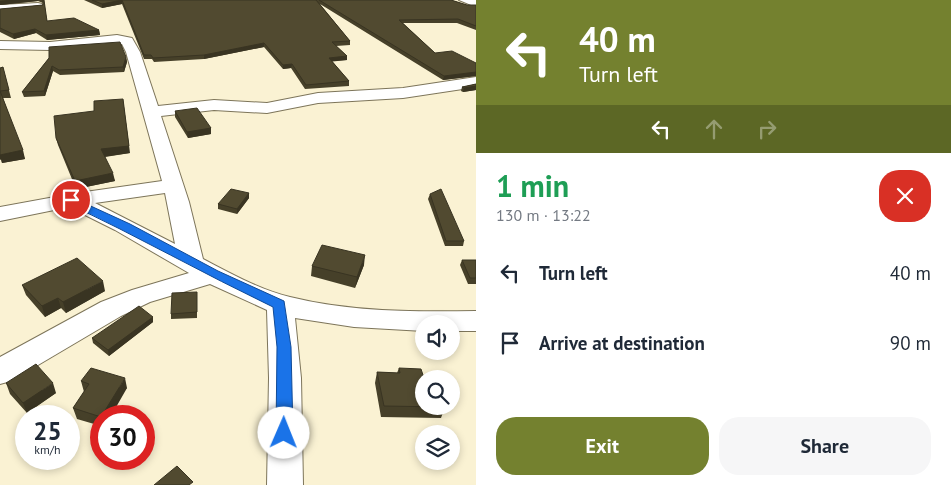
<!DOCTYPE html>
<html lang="en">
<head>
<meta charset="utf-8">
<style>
	body { margin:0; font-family:"PT Sans",sans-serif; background:#f6f6f7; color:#1f2937; height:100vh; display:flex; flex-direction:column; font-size:19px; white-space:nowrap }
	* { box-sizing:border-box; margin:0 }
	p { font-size:16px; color:#747a83 }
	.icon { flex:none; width:28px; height:28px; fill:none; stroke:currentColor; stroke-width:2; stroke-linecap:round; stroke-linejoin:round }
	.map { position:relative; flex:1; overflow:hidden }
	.panel { display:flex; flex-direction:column; background:#fff; width:475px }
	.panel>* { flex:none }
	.guide { background:#74812f; color:#fff; overflow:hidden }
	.fabs { position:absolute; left:415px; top:315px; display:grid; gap:10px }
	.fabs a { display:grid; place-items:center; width:45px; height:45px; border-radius:50%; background:#fff; box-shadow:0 2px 8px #0003; font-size:25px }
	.speed { position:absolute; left:15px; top:405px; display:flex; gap:10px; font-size:25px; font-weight:700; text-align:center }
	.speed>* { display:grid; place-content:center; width:65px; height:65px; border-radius:50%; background:#fff; box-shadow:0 2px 8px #0003; line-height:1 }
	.speed small { font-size:12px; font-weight:400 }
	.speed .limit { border:8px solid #d22; background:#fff; color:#111 }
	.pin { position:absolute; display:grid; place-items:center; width:42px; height:42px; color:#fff; margin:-21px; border:2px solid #fff; border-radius:50%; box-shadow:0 1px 5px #0007 }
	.me { position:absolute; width:55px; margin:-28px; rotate:1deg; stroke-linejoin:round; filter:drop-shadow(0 0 4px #0008) }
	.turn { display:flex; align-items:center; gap:18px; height:105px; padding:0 20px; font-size:22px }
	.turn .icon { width:65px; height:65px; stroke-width:2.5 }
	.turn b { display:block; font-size:35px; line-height:42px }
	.lanes { display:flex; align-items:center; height:48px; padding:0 20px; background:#0003; justify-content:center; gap:25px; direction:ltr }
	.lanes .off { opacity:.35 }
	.round { display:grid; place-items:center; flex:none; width:52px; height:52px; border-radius:20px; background:#f6f6f7 }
	.overview { display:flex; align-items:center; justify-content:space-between; height:85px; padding:0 20px }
	h1 { font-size:30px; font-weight:700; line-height:38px; color:#1e9e55 }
	.action { display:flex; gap:10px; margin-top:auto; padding:10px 20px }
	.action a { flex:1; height:58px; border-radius:20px; background:#74812f; color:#fff; font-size:20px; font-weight:700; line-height:58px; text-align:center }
	.action a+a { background:#f6f6f7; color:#1f2937 }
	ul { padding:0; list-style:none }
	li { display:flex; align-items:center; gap:15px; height:70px; padding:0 20px }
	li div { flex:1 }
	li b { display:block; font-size:19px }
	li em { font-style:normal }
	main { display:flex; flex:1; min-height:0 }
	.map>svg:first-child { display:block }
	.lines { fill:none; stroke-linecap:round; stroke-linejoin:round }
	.minor-casing { stroke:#7d755a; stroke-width:2 }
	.minor { fill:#fff; fill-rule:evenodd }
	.wall { fill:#464029 }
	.shaded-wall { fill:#393422 }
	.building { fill:#514a30; stroke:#393422 }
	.route { fill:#1a73e8; stroke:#114b97 }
</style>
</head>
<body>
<main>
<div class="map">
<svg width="476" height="485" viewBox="0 0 476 485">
	<rect width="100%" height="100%" fill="#faf2d3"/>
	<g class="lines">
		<defs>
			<path id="minor" d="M459,0h17v7z
				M38,3l4,1v4l-42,3v-6z
				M117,35l15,3 8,14 18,54 56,-6 53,3 51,-10 85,-5 73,-11v10l-73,11 -85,5 -51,10 -53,-3 -53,6 28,86 14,57c27,14 57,31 87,38 60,15 124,15 186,14v20h-25v-7h-27v7l-70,-4 -59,-9 6,60 2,107h-36l2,-107 -2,-68 -57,-26 -60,18 -29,14 -110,65 -11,3v-27l101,-55 31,-12 57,-17 -74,-43 -46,-23 -69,14v-14l71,-13 91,-13 -36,-129 -4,-8 -72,6 -50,-1v-8l50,1zM165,193l10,51 -80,-41z"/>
		</defs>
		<use href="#minor" class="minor-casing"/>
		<use href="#minor" class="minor"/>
	</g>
	<path class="wall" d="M0,0h44l3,21 52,9 1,5 -53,5 -11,-7 -22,6 -14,-7v-23l43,-4v-2l-5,-2 -38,4z
		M84,0h367l16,5h9v25l-19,-7h-54l32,30 41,10v13l-33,4 -123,-76 30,37v4l-14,1 11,10v4l-15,1 17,20v5l-44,3 -14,-21 -8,1 -19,-22 -60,12 -50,3 -2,-3h-8l-22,-55 -20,4z
		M126,57l1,5 -3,10 -64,3 -7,-4 -8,25 -21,1 -2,-5 27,-34z
		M3,67l8,31h-8l22,61 -23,4 -1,-4 -1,1v-92z
		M476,84v6l-13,2 -2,-1 1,-4z
		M175,111l36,17v6l-23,4 -13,-21z
		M56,138l74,15 -25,4 10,24 -39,8 -18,-44z
		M249,193v5l-12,16 -19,-5v-5z
		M430,194l34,47 -1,5h-18l-17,-47z
		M462,260h14v24h-8l-8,-19z
		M364,265l-9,23 -44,-12 1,-10z
		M22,285l83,6 -39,22 -5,-5 -16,9 -19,-22z
		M197,292v26l-26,1v-5z
		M153,317v5l-44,34 -16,-13 -1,-5z
		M399,368l25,10 21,29 -4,11 -60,-1 -6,-34 2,-11 20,1z
		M81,381l46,7 -26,28v10l-24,-7 -4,-11 11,-16z
		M6,383l50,10 -29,20 -17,-19z"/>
	<path class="shaded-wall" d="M7,0h31v1l-38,4v-4z
		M122,0v4l-20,4v-4z
		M35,29l1,4 -22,6 -1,-5z
		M99,30l1,5 -53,5 -1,-5z
		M264,43v4l-60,12v-4z
		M347,56v4l-19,2 1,-4z
		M126,57l1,5 -3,10 -1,-5z
		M292,64l-1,4 -8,1v-4z
		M52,66l1,5 -8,25 -1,-5z
		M476,72v4l-33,4 1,-4z
		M476,86v4l-13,2 1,-4z
		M123,99l7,54 -28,4 -1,-8z
		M211,128v6l-23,4 -1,-6z
		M23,150l2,9 -23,4 -1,-4 -1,1v-5z
		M113,173l2,8 -39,8 -1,-8z
		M249,193v5l-12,16v-5z
		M365,255l-1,10 -9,23 2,-11z
		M103,281l2,10 -39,22 -3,-11z
		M58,298l3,10 -16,9 -3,-11z
		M153,317v5l-44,34 -1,-6z
		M125,378l2,10 -16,28h-9z
		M53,383l3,10 -29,20 -4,-10z"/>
	<path class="building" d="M43,0h1l3,21 27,-3 25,12 -53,5 -11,-6 -22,5 -13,-6v-19l43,-4z
		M92,0h224l34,41 -18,1 15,14 -18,2 20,23 -43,4 -14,-21 -9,1 -19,-22 -60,12 -51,3 -2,-3h-7l-22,-55 -20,4z
		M319,0h132l16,5h9v21l-18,-7 -59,1 36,33 17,-2 24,12v9l-32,4z
		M120,42l6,15 -3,10 -64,3 -7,-4 -8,25 -22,1 27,-34v-11z
		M3,67l6,23 -9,1 23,59 -23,5v-87z
		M476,84v2l-12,2 -2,-1z
		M123,99l6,47 -28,3 12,24 -38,8 -19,-43 -2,-22 40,-5v-10z
		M197,108l14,20 -24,4 -12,-21z
		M231,189l18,4 -12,16 -19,-5z
		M441,189l23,52h-18l-16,-47z
		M322,245l43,10 -8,22 -45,-11z
		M77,258l26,23 -40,21 -5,-4 -16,8 -20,-21z
		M462,260h14v18h-6z
		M197,292v20l-26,2 1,-21z
		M139,306l14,11 -45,33 -16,-12z
		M36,364l17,19 -30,20 -17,-20z
		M91,368l34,10 -24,39 -28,-9 16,-24 -8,-3z
		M399,368l22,1 3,9h12l1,1h-13v27h21v1l-61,-1 -7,-34 23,1z
		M177,466l16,16 -4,3h-35z"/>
	<path class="route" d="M71,197l59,27 88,47 66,30 7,46 2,86 -3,5 -6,2 -5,-2 -3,-5 1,-86 -4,-40c-69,-33 -136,-71 -206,-104v-5z"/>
</svg>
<div class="fabs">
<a><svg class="icon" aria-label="sound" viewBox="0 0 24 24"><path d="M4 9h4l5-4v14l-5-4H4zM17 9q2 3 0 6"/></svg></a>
<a><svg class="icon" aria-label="search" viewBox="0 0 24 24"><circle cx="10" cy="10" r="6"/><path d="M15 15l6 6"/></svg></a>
<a><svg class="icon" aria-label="layers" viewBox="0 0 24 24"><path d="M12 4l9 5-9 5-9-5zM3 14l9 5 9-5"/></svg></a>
</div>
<div class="speed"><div>25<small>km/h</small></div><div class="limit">30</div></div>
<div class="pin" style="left:71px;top:200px;background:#d93025"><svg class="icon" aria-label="arrive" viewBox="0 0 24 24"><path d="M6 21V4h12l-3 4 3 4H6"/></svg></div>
<svg class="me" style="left:284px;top:433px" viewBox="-20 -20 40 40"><circle r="19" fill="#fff"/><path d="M0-13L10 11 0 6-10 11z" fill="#1a73e8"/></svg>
</div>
<section class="panel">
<div class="guide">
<div class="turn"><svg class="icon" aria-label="left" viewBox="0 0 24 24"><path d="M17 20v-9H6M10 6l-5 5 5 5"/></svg><div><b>40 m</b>Turn left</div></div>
<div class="lanes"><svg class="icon" aria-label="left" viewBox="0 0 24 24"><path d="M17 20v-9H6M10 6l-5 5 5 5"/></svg><svg class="icon off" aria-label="ahead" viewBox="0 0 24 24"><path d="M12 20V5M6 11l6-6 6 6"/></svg><svg class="icon off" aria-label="right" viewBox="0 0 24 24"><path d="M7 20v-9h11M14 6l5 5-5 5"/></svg></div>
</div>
<div class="overview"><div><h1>1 min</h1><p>130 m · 13:22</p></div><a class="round" style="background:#d93025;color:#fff"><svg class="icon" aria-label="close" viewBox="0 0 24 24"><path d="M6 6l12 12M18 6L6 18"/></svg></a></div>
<ul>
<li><svg class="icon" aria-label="left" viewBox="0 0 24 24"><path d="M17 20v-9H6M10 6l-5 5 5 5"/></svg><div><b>Turn left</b></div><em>40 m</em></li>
<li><svg class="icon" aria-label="arrive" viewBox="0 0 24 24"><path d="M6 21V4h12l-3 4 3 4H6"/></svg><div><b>Arrive at destination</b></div><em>90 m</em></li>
</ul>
<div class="action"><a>Exit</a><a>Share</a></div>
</section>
</main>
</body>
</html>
